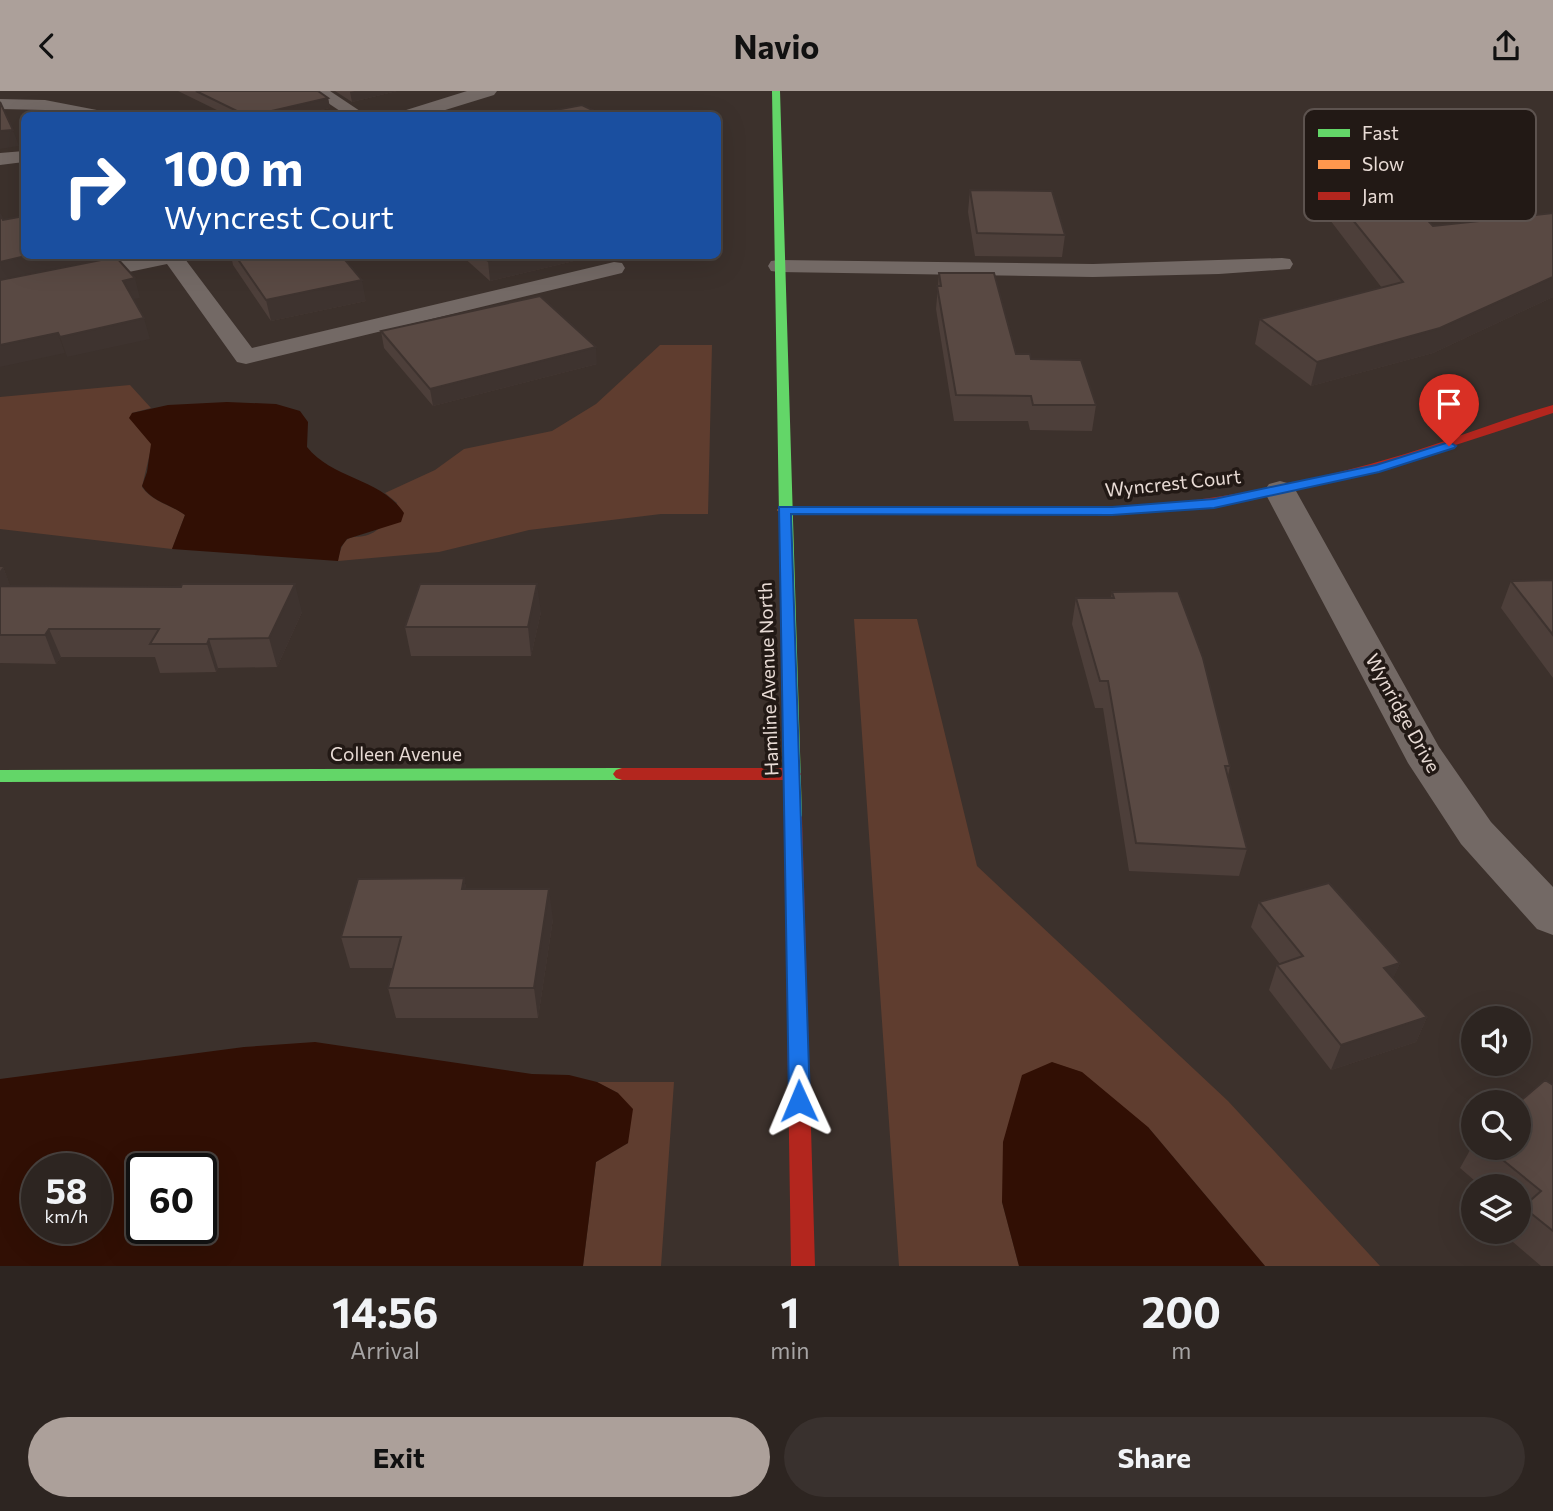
<!DOCTYPE html>
<html lang="en">
<head>
<meta charset="utf-8">
<style>
	body { margin:0; font-family:Commissioner,sans-serif; background:#39312e; color:#f1f3f6; height:100vh; display:flex; flex-direction:column; font-size:26px; white-space:nowrap }
	* { box-sizing:border-box; margin:0 }
	p { font-size:23px; color:#a7a5a5 }
	.icon { flex:none; width:38px; height:38px; fill:none; stroke:currentColor; stroke-width:2; stroke-linecap:round; stroke-linejoin:round }
	.map { position:relative; height:1175px; overflow:hidden }
	.side { display:flex; flex-direction:column; background:#2d2521; flex:1 }
	.side>* { flex:none }
	.guide { position:absolute; left:21px; top:21px; width:700px; height:147px; border-radius:10px; box-shadow:0 7px 28px #0002,0 0 0 2px #48423f; background:#1a4fa0; color:#fff; overflow:hidden }
	.fabs { position:absolute; left:1461px; top:915px; display:grid; gap:14px }
	.fabs a { display:grid; place-items:center; width:70px; height:70px; border-radius:50%; background:#2d2521; box-shadow:0 7px 28px #0002,0 0 0 2px #48423f; font-size:35px }
	.speed { position:absolute; left:21px; top:1062px; display:flex; gap:14px; font-size:35px; font-weight:700; text-align:center }
	.speed>* { display:grid; place-content:center; width:91px; height:91px; border-radius:50%; background:#2d2521; box-shadow:0 7px 28px #0002,0 0 0 2px #48423f; line-height:1 }
	.speed small { font-size:18px; font-weight:400 }
	.speed .limit { border:4px solid #111; border-radius:10px; background:#fff; color:#111 }
	.pin { position:absolute; display:grid; place-items:center; width:60px; height:60px; color:#fff; margin:-72px -30px; border-radius:50% 50% 50% 0; rotate:-45deg; box-shadow:0 0 7px #0007 }
	.pin .icon { rotate:45deg }
	.me { position:absolute; width:77px; margin:-38px; rotate:359deg; stroke-linejoin:round; filter:drop-shadow(0 0 5px #0008) }
	.turn { display:flex; align-items:center; gap:24px; height:147px; padding:0 28px; font-size:32px }
	.turn .icon { width:91px; height:91px; stroke-width:2.5 }
	.turn b { display:block; font-size:49px; line-height:60px }
	.eta { display:flex; justify-content:space-evenly; align-items:center; height:119px; text-align:center }
	.eta b { font-size:42px; font-weight:700; line-height:49px }
	.action { display:flex; gap:14px; margin-top:auto; padding:14px 28px }
	.action a { flex:1; height:80px; border-radius:42px; background:#aca09a; color:#111; font-size:28px; font-weight:700; line-height:80px; text-align:center }
	.action a+a { background:#39312e; color:#f1f3f6 }
	header { display:flex; justify-content:space-between; align-items:center; height:91px; padding:0 28px; background:#aca09a; color:#111; font-size:32px; font-weight:700 }
	.map>svg:first-child { display:block }
	.green { fill:#5f3d2f }
	.water { fill:#310f04; fill-rule:evenodd }
	.lines { fill:none; stroke-linecap:round; stroke-linejoin:round }
	.lane { fill:#736965; fill-rule:evenodd }
	.street { fill:#736965; fill-rule:evenodd }
	.fast { fill:#63d668; fill-rule:evenodd }
	.slow { fill:#ff974d; fill-rule:evenodd }
	.jam { fill:#b3261e; fill-rule:evenodd }
	.wall { fill:#4d3f3a }
	.shaded-wall { fill:#3e332f }
	.building { fill:#594943; stroke:#3e332f; stroke-width:2 }
	.route { fill:#1a73e8; stroke:#114b97; stroke-width:2 }
	.labels { text-anchor:middle; stroke-width:7; stroke-linejoin:round; paint-order:stroke }
	.street-label { font-size:19px; fill:#e8dbd5; stroke:#221915 }
	.key { fill:#221915; stroke:#5d534f; stroke-width:2 }
	.key-label { font-size:19px; fill:#e8dbd5 }
</style>
</head>
<body>
<header><svg class="icon" aria-label="back" viewBox="0 0 24 24"><path d="M15 5l-7 7 7 7"/></svg>Navio<svg class="icon" aria-label="share" viewBox="0 0 24 24"><path d="M12 15V3M7 8l5-5 5 5M5 13v7h14v-7"/></svg></header>
<div class="map">
<svg width="1553" height="1175" viewBox="0 0 1553 1175">
	<rect width="100%" height="100%" fill="#3c312c"/>
	<path class="green" d="M660,254h52l-4,169h-47l-132,16 -90,22 -101,9c7,-37 20,-16 39,-31 8,-5 15,-19 20,-27l-12,-10 50,-23 29,-21 88,-18 44,-27z
		M130,294l21,23 -19,5 20,31 -10,43c10,15 28,17 43,28l-13,34 -172,-20v-132z
		M854,528h63l60,247 251,235 152,165h-115l-117,-139 -146,75 17,64h-120z
		M597,991h77l-13,184h-78l13,-104 32,-19 -10,-50z"/>
	<path class="water" d="M227,311l49,2 24,7 8,11 -1,25c25,32 74,31 97,66l-3,9 -54,17 -6,8 -3,14 -166,-12 13,-34c-15,-11 -33,-13 -43,-29l5,-14 4,-28 -22,-26 3,-5 36,-8z
		M315,951l217,32 37,1 28,7 21,11 15,16 -5,34 -32,19 -13,104h-583v-187l244,-32zM37,1078h59v60h-59zM142,1078h59v60h-59z
		M1052,971l30,10 66,55 117,139h-246l-17,-64 1,-60 19,-67z"/>
	<g class="lines">
		<path class="lane" d="M310,0h20l36,24h-20z
			M0,8l45,1 57,11 3,4h-33l-27,-5 -45,-1z
			M24,60v11l-24,3v-12z
			M147,164h35l70,93 362,-86 8,1 3,5 -3,5 -376,91 -9,-2 -70,-98 -167,35v-14z
			M1282,167l8,1 3,5 -3,5 -71,5 -126,3 -314,-5 -8,-1 -3,-5 3,-5 8,-1 314,4z"/>
		<path class="street" d="M467,0h30l-3,4 -65,20h-29l3,-4z
			M1280,390l11,3 5,7 143,256 52,75 62,65v48l-16,-6 -76,-85 -53,-81 -144,-272 5,-7z"/>
		<path class="fast" d="M772,0h8l22,726 -3,4h-12l-3,-4z
			M622,677l6,2 3,4 -3,4 -6,2 -622,2v-12z"/>
		<path class="slow" d="M1163,413l7,4 -2,3 -56,4 -328,-1 -7,-4 7,-4 328,1z"/>
		<path class="jam" d="M1553,314v8c-128,43 -255,85 -390,99l-7,-4 7,-4c83,-9 162,-26 242,-50 49,-15 98,-35 148,-49z
			M622,677h170l6,2 3,4 -3,4 -6,2h-170l-6,-2 -3,-4 3,-4z
			M793,720l6,2 3,4 13,449h-24l-7,-449 3,-4z"/>
	</g>
	<path class="wall" d="M178,0h140l10,7 2,10 -32,7h-71z
		M335,0h62l-45,11z
		M970,99l95,45 -3,22 -87,-1 -7,-44z
		M1335,107l98,28 120,-13v84l-120,56 -122,33 -56,-42 5,-25 122,-31 -52,-68z
		M231,164h110l25,46 -95,20 -38,-56z
		M461,164h138l-109,26z
		M939,182l77,81 15,5 65,46 -4,26 -62,-1 -2,-9h-74l-18,-112z
		M381,240l216,33 -164,42 -49,-58z
		M0,476h3l7,19 292,26 -25,55 -59,1 -2,4 -56,1 -5,-16h-94l-5,7 -56,-1z
		M1553,489v98l-52,-70 10,-27z
		M1112,501l118,174 -2,10 19,73 -8,27 -110,-5 -26,-163h-8l-23,-84 4,-26h35z
		M541,521l-10,44h-120l-6,-29z
		M464,787l2,11 87,30 -15,99h-142l-8,-30 5,-20h-43l-9,-31z
		M1259,811l141,61 -7,15 34,39 -11,25 -85,28 -62,-80 8,-25 3,-1 -29,-37z
		M1553,994v181h-12l-35,-30 2,-4h11v-45h-37l-22,-19 14,-25v5h45z"/>
	<path class="shaded-wall" d="M355,0h42l-45,11 -2,-10z
		M328,7l2,10 -32,7h-44z
		M13,39l6,16 -19,3v-18z
		M30,164h76l1,5 -107,22v-20z
		M511,164h88l-109,26 -2,-20z
		M1553,186v20l-120,56 -122,33 6,-24z
		M135,187l5,20 -11,2 -6,-19z
		M362,189l4,21 -95,20 -5,-21z
		M144,227l6,21 -83,18 -7,-20z
		M58,242l7,20 -65,14v-22z
		M596,256l1,17 -164,42 -3,-17z
		M3,476l11,28 -14,18v-42z
		M295,493l7,28 -25,55 -8,-29z
		M537,493l4,28 -10,44 -3,-29z
		M49,538l12,28 -5,7 -11,-29z
		M209,548l9,29 -2,4 -9,-28z
		M464,787l6,30 -8,-19z
		M549,798l4,30 -15,99 -4,-30z
		M1400,872l-11,25 -5,-20z
		M1427,926l-11,25 -85,28 10,-25z"/>
	<path class="building" d="M196,0h122l10,7 -74,17h-9z
		M0,11l13,28 -13,1z
		M582,14l21,10h-74z
		M970,99l82,1 13,44 -88,-2z
		M1335,107h72l26,28 120,-13v64l-113,51 -123,34 -57,-43 143,-37z
		M0,123l3,6 21,-4v39h6l-30,7z
		M235,164h106l21,25 -96,20z
		M481,164h30l-23,6z
		M116,166l19,21 -12,3 21,37 -84,19 -2,-4 -58,12v-65z
		M939,182h55l22,81h14l1,5 50,1 15,45h-63l-2,-9 -75,-1 -19,-109h4z
		M540,205l56,51 -166,42 -49,-58z
		M1553,489v55l-42,-54z
		M182,493h113l-26,54 -60,1 -2,5h-57l9,-15h-110l-4,6h-45v-49l181,1z
		M420,493h117l-9,43h-123z
		M1178,500l25,67 27,108h-5l22,83 -111,-6 -28,-162h-8l-24,-83h38l-2,-6z
		M464,787l-2,11h87l-15,99h-146l13,-51h-60l17,-58z
		M1329,792l71,80 -16,5 43,49 -86,28 -64,-80 26,-9 -44,-54z
		M1545,989l8,5v146l-30,-24 18,-16 -53,-43h31v-45h-1z"/>
	<path class="route" d="M1449,351l7,4 -2,2 -75,24 -165,36 -102,7 -321,-1 19,587 -3,6 -8,3 -7,-3 -3,-6 -10,-594h333l102,-8 162,-34z"/>
	<g class="labels">
		<g class="street-label">
			<text transform="translate(1173 392) rotate(-6)" y="7">Wyncrest Court</text>
			<text transform="translate(768 588) rotate(-92)" y="7">Hamline Avenue North</text>
			<text transform="translate(1403 622) rotate(61)" y="7">Wynridge Drive</text>
			<text x="396" y="670">Colleen Avenue</text>
		</g>
	</g>
	<rect x="1304" y="18" width="232" height="112" rx="10" class="key"/>
	<rect x="1318" y="38" width="32" height="8" fill="#63d668"/>
	<rect x="1318" y="69" width="32" height="9" fill="#ff974d"/>
	<rect x="1318" y="101" width="32" height="8" fill="#b3261e"/>
	<g class="key-label">
		<text x="1362" y="49">Fast</text>
		<text x="1362" y="80">Slow</text>
		<text x="1362" y="112">Jam</text>
	</g>
</svg>
<div class="fabs">
<a><svg class="icon" aria-label="sound" viewBox="0 0 24 24"><path d="M4 9h4l5-4v14l-5-4H4zM17 9q2 3 0 6"/></svg></a>
<a><svg class="icon" aria-label="search" viewBox="0 0 24 24"><circle cx="10" cy="10" r="6"/><path d="M15 15l6 6"/></svg></a>
<a><svg class="icon" aria-label="layers" viewBox="0 0 24 24"><path d="M12 4l9 5-9 5-9-5zM3 14l9 5 9-5"/></svg></a>
</div>
<div class="speed"><div>58<small>km/h</small></div><div class="limit">60</div></div>
<div class="pin" style="left:1449px;top:355px;background:#d93025"><svg class="icon" aria-label="arrive" viewBox="0 0 24 24"><path d="M6 21V4h12l-3 4 3 4H6"/></svg></div>
<svg class="me" style="left:799px;top:1010px" viewBox="-20 -20 40 40"><path d="M0-17L14 15 0 8-14 15z" fill="#1a73e8" stroke="#fff" stroke-width="4"/></svg>
<div class="guide">
<div class="turn"><svg class="icon" aria-label="right" viewBox="0 0 24 24"><path d="M7 20v-9h11M14 6l5 5-5 5"/></svg><div><b>100 m</b>Wyncrest Court</div></div>
</div>
</div>
<section class="side">
<div class="eta">
<div><b>14:56</b><p>Arrival</p></div>
<div><b>1</b><p>min</p></div>
<div><b>200</b><p>m</p></div>
</div>
<div class="action"><a>Exit</a><a>Share</a></div>
</section>
</body>
</html>
